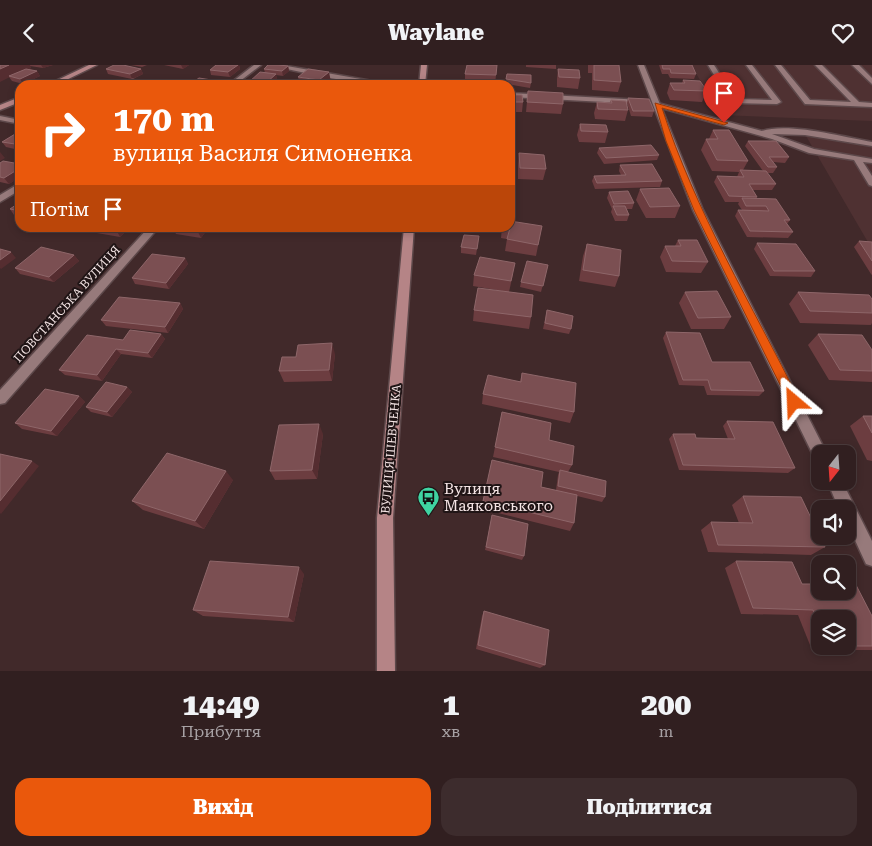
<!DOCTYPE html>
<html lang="uk">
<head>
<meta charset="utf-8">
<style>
	body { margin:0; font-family:"Roboto Serif",serif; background:#3d2c2d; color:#f1f3f6; height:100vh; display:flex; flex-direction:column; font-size:19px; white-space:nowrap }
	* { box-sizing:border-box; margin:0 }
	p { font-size:16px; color:#a8a2a5 }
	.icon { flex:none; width:28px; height:28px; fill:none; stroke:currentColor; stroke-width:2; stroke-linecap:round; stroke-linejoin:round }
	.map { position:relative; height:606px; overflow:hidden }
	.drawer { display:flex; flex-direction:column; background:#311f20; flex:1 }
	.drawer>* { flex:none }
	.guide { position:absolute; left:15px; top:15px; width:500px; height:152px; border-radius:15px; box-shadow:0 2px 8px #0003,0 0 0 1px #4c3d3e; background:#ea580c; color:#fff; overflow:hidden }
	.needle { width:32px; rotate:197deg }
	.fabs { position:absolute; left:811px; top:380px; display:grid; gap:10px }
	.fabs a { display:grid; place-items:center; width:45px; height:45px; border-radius:10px; background:#311f20; box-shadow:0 2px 8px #0003,0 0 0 1px #4c3d3e; font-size:25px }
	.pin { position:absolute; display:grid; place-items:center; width:42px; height:42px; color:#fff; margin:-51px -21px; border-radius:50% 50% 50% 0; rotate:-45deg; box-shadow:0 0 5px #0007 }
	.pin .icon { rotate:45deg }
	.me { position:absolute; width:55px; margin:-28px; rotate:334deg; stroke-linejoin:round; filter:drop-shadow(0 0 4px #0008) }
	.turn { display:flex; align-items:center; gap:18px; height:105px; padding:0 15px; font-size:22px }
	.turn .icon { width:65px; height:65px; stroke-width:2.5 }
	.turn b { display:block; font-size:35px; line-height:42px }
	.then { display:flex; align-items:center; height:48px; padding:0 15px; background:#0003; gap:10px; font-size:19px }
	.eta { display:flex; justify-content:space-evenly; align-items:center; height:85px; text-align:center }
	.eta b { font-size:30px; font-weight:800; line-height:35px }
	.cta { display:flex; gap:10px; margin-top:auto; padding:10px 15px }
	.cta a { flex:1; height:58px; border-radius:15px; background:#ea580c; color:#fff; font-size:20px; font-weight:800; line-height:58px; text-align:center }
	.cta a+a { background:#3d2c2d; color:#f1f3f6 }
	header { display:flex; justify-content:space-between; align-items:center; height:65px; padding:0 15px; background:#311f20; font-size:22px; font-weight:800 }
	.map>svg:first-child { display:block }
	.built { fill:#4f3132 }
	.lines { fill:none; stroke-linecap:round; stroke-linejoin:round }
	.lane-casing { stroke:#5d484a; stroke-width:3 }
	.street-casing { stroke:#5d484a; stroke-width:3 }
	.secondary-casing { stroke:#5d484a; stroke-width:3 }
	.lane { fill:#977a7b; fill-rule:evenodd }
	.street { fill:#977a7b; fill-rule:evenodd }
	.secondary { fill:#b58486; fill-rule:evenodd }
	.wall { fill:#6c3d40; fill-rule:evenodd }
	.shaded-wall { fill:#552d30 }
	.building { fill:#7b4f52; stroke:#8e6669 }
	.route { fill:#ea580c; stroke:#983908 }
	.labels { text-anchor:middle; stroke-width:4; stroke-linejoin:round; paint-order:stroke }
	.street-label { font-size:12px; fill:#f5e5e5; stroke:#201516 }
	.near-poi-label { font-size:15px; fill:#f5e5e5; stroke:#201516; text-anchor:start }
</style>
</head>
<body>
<header><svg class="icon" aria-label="back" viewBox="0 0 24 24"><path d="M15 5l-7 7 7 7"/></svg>Waylane<svg class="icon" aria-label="heart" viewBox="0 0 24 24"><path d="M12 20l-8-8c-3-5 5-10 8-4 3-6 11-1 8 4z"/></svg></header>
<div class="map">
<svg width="872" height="606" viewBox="0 0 872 606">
	<rect width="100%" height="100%" fill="#41292a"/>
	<path class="built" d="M691,0h181v56l-151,-6z
		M806,71l66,9v104z"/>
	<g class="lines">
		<defs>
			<path id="lane" d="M708,0h6l22,34 36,1 -26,-35h6l29,37 -4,2 -46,-1z
				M775,0h6l29,35 41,2 -36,-37h7l37,37 13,1v4l-67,-3z
				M852,0h7l13,13v6z
				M654,37l108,29c26,-9 82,6 110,11v4l-67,-11 -33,-1 42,15 58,10v4l-9,-1 9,14v10l-3,-1 -15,-25 -45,-7 -37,-14 -118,-33z"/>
			<path id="street" d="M254,0h7l-26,20h-7z
				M268,0h13l114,20h-17l-49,-7z
				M638,0h6l59,145 124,244h-7v6l-5,-1 -122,-249z
				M510,28l133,7 4,2 -4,2 -133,-7z
				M0,51l20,4v4l-20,-4z
				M20,118v7l-20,12v-7z
				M149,162h10l-154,176 -5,1v-14z
				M827,416h15l30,60v25l-6,-2 -18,-39v-16h-9z"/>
			<path id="secondary" d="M89,0h8l-41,20h-9z
				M421,0h6l-2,20h-6z
				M20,32v5l-20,8v-5z
				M404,162h10l-21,291 2,153h-18v-153z"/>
		</defs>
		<use href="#lane" class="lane-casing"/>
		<use href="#street" class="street-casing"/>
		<use href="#secondary" class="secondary-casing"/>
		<use href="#lane" class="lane"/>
		<use href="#street" class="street"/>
		<use href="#secondary" class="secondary"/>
	</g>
	<path class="wall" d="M0,0h53l-10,3 -13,-2 1,2 -3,1 9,2 3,5 -17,8 -11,-3z
		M131,0h16l-5,2z
		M164,0h25l-6,4z
		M216,0h23l1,4 -10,8 -19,-2 -1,-5z
		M497,0l-2,20 -30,-1v-10z
		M526,0h30v4l-30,-2z
		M588,0h31l2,17 -3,10 -26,-2v-17h-4z
		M659,0h33l4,9 -2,5 -24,-1 -2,-4h-6z
		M288,1l1,5 -6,5 -7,-1 1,4 -6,6h-33l12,-1 -1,-2 16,-9 -1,-4z
		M106,4h35l2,5 -10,5 18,3 1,3h-30l10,-6 -24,-5z
		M558,4l22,9 -2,11 -21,-2v-8z
		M507,9l24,9 -1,5 -24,-4z
		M298,12l33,5 -4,3h-27z
		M683,15l24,11 -5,11 -32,-2 -3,-7 3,-10h12z
		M528,26l35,13 -2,10 -35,-2z
		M510,27l13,10 -1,10h-12z
		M628,33l26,13 -2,6 -21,-1 -4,-13z
		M611,35l17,10 -3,11 -30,-2 -1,-6 3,-11 13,1z
		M580,59l28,8 -3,11 -26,-1 -2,-7z
		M713,65l35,31 -5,9 20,1 -18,-25 3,-5 41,16 -4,6 -12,-1 4,5 -4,6h-6l9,11 -4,6h-19l4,7 -1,2 34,21 -3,4 6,8 -5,6 -41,-1 -12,-21 3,-6h4l-4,-6 1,-2h-14l-11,-20 3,-6 20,1 2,-5 -27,-1 -11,-21 5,-11h3z
		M20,66v18l-1,1 -13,-3 -4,-5z
		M599,83l60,7 -2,5 -53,4 -7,-11z
		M519,88l27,16 -3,11 -25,-1v-14z
		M0,98l20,1v13l-11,7 -9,-2z
		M620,100l42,16 -2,6 -65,2 -3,-8 2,-5 27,-1 -2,-4z
		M640,124l40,17 -5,12h-29l-10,-18z
		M609,127l25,11 -2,6h-5l2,6 -2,6h-12l-4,-9 1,-3 -5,-11z
		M20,137v14l-6,-1 -4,-6z
		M542,161l-6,30 -31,-5 2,-12 -6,-1 1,-11z
		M62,162h68l-10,10z
		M209,162l-8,11 -25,-4 -3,-6z
		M479,171l-3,19 -15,-2v-6z
		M678,175l30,22 -7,11 -35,-1 -6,-15 5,-11h10z
		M859,176l13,1v33l-1,-1 -17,-27z
		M757,178l58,28 -4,6 -41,-1 -16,-27z
		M587,179l32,32 -4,11 -36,-6 4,-25z
		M74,190l5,6 -25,21 -34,-8 -5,-6z
		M185,193l3,6 -19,25 -34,-5 -3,-6z
		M548,200l-7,27 -21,-5 1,-5z
		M513,209l-4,18 22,25 -2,12 -56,-8 1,-11 28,-19 -29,-5 1,-11z
		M685,227l46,25 -7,12h-33l-12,-26z
		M798,227l74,7v24l-1,2 -71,-2 -11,-19z
		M180,238l3,6 -15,24 -62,-7 -5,-6z
		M547,245l24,19 -2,5 -26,-5z
		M666,267l46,30 52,29 -5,5 -52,-1 -3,-9 -25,-1 -16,-47z
		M161,269l4,5 -13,19 -31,-4 -19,27 -37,-6 -6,-5 64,-30z
		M818,269l54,16v32l-43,-2 -21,-35z
		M335,289l-3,27 -48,1 -5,-11 17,-14z
		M522,308l52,39 -4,11 -88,-19 1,-10 37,-13z
		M127,322l5,5 -20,25 -21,-5 -5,-5z
		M79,331l6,6 -28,34 -35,-7 -7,-6z
		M502,347l47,28 23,25 -4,7 37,25 -3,5 -25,-6 -3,27 -4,8 -88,-22 10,-49 49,27 15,3 2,-15 1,-3 -66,-15z
		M863,351h9v45l-5,-1 -17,-34z
		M727,356l68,47 -7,5 -109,-3 -10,-31 4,-5 23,4 32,1 -5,-13z
		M323,369l-6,45 -42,1 -5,-9z
		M233,415l-29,49 -61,-19 -11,-9z
		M743,431l82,51 -14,8 -103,-3 -7,-22 10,-8 28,1 -7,-18z
		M492,450l32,41 -2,4 -37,-10z
		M736,496l66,23 70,32v34h-60l-14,-35 -57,-1 -16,-46zM820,554h28v27h-28z
		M304,509l-10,48 -91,-6 -10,-6z
		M484,546l61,54 -5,3 -64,-19 6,-33z"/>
	<path class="shaded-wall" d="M9,0h21l1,3 -20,9 -2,-1 1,1 -10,5v-13z
		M41,0h12l-10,3z
		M181,0h8l-6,4z
		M238,0h1l1,4 -10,8 -2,-5z
		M288,1l1,5 -6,5 -1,-5z
		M141,4l2,5 -11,5 -2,-5z
		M37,6l3,5 -17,8 -3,-5z
		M329,7l2,10 -4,3h-7l-1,-5z
		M276,9l1,5 -6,6h-6v-1z
		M218,16l2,4h-8z
		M20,76v8l-1,1 -4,-6z
		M0,87l5,6 -5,3z
		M20,103v9l-11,7 -5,-6z
		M120,162h10l-10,10 -3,-6z
		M202,162h7l-8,11 -3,-6z
		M11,187l5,6 -15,11 -1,-1v-8z
		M74,190l5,6 -25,21 -5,-5z
		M185,193l3,6 -19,25 -3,-6z
		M180,238l3,6 -15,24 -3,-6z
		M161,269l4,5 -13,19 -4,-5z
		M332,278l3,11 -3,27 -3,-11z
		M116,284l5,5 -19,27 -5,-6z
		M127,322l5,5 -20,25 -5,-5z
		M79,331l6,6 -28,34 -6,-5z
		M319,359l4,10 -6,45 -5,-9z
		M32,396l7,5 -38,48 -1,-1v-12z
		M226,406l7,9 -29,49 -9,-8z
		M299,502l5,7 -10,48 -6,-5z"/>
	<path class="building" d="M0,0h9l-9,4z
		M114,0h9l18,4 -11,5 -24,-5z
		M216,0h22l-10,7 -18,-2z
		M268,0h11l9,1 -6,5 -18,-2z
		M467,0h30l-1,10 -31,-1z
		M594,0h25l2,17 -27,-2z
		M662,0h30l4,9 -25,-1 -1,-4h-7z
		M26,4l11,2 -17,8 -11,-3z
		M308,4l21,3 -10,8 -21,-3z
		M558,4l21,1 1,8 -21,-1z
		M260,7l16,2 -11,10 -16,-2z
		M507,9l24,1v8l-25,-4z
		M199,13l19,3 -6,4h-23z
		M132,14l19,3 -5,3h-24z
		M683,15l17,1 7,10 -33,-1 -4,-7h15z
		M240,18l13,1 -1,1h-14z
		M528,26l35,2v11l-36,-2z
		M510,27h4v3h8l1,7h-13z
		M628,33l21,1 5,12h-21z
		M611,35l15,1 2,9 -30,-1 -1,-7 15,1z
		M580,59l26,1 2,7 -27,-1z
		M713,65h16l19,31 -31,-1 -11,-21h12z
		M20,66v10l-5,3 -13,-2z
		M748,76h28l13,16h-20l8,10h-9z
		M651,80l8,10 -53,3 -7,-10z
		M519,88l25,2 2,14 -26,-1z
		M3,96l17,3v4l-16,10 -4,-1v-14z
		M652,99l10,17 -65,2 -3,-7 32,-1 -6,-10z
		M740,105l26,1 10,13h-27l8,13 -28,-1 -12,-20 27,1z
		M669,123l11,18 -30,1 -10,-18z
		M628,126l6,12 -20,1 -5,-12z
		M742,133l34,1 14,21h-6l9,12 -43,-1 -12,-21 31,1 -3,-5h-20z
		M20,137v9l-10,-2z
		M613,141h12l4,9h-12z
		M510,156l32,5 -4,19 -31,-6 3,-11 -2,-1h2z
		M94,162h26l-3,4z
		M173,162h29l-4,5 -25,-4z
		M464,170l15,1 -2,13 -16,-2z
		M678,175h19l11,22 -36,-1 -7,-15h16z
		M859,176l13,1v19z
		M757,178l39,1 19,27h-41z
		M587,179l34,6 -2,26 -36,-6z
		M41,182l33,8 -25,22 -34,-9z
		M0,184l11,3 -11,8z
		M152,189l33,4 -19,25 -34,-5z
		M480,192l35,6 -4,18 -37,-6z
		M527,196l21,4 -5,21 -22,-4z
		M478,223l55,7 -2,22 -57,-7z
		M717,226l14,26 -33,1 -13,-26z
		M798,227l71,3 3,4v14l-62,-2z
		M119,232l61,6 -15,24 -64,-7z
		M547,245l26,6 -2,13 -26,-6z
		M130,265l31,4 -13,19 -32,-4 -19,26 -38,-5 28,-35 36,5z
		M666,267l34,1 12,29h38l14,29 -53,-1 -3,-10h-25z
		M818,269l44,1 10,15v21l-32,-1z
		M332,278l-3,27 -50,1 3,-14h14l2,-12z
		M522,308l54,10 -2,29 -91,-18 5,-19 33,7z
		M106,317l21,5 -20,25 -21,-5z
		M45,324l34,7 -28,35 -36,-8z
		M502,347l49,11 -2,17 25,6 -2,19 -77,-18z
		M863,351h9v17z
		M727,356l46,1 22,46 -112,-3 -10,-31h22l1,4 39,1z
		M319,359l-7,46 -42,1 9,-46z
		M167,388l59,18 -31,50 -63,-20z
		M0,389l32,7 -32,40z
		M492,395l51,12 -2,15 36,8 -3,28 -91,-22z
		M560,405l46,11 -1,16 -47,-11z
		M743,431l58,1 24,50 -107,-2 -7,-23 42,1z
		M492,450l36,9 -4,32 -38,-9z
		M210,496l89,6 -11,50 -95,-7z
		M736,496l56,1 10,22h18v7h28v-6h8l16,31v30h-24v-27h-28v7l-7,-16 -60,-2z
		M484,546l65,19 -4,35 -67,-20z"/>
	<path class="route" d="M655,38l73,20 -4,2 -62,-17c33,103 90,197 138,294l-2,3h-8l-96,-195 -28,-69z"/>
	<defs>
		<symbol id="bus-pin" viewBox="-11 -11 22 30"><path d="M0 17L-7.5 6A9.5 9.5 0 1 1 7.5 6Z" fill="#3fd4a2" stroke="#201516"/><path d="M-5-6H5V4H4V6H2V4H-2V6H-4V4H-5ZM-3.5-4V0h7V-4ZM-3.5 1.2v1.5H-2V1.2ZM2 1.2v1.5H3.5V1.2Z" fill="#111"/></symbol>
	</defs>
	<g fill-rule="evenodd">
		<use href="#bus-pin" x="416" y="420" width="25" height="34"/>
	</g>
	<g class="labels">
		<g class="street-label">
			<text transform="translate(67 239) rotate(-48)" y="4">ПОВСТАНСЬКА ВУЛИЦЯ</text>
			<text transform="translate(391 384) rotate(-85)" y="4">ВУЛИЦЯ ШЕВЧЕНКА</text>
		</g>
		<g class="near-poi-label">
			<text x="444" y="429">Вулиця<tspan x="444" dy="17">Маяковського</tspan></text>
		</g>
	</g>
</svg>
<div class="fabs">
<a><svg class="needle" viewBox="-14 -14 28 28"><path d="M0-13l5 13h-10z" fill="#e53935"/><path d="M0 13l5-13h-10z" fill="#a8a2a5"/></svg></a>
<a><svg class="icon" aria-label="sound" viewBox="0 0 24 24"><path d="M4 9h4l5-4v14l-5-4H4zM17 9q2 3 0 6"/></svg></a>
<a><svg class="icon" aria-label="search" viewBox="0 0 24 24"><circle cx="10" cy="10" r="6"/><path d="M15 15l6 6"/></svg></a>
<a><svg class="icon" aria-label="layers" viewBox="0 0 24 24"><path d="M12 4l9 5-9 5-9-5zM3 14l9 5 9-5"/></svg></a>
</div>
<div class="pin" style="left:724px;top:58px;background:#d93025"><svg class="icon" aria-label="arrive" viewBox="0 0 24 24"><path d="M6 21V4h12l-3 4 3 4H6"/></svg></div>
<svg class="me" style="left:794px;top:337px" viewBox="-20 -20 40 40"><path d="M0-17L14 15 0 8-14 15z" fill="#ea580c" stroke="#fff" stroke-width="4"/></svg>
<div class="guide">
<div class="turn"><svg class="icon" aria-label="right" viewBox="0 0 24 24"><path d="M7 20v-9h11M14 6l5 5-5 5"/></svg><div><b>170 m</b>вулиця Василя Симоненка</div></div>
<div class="then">Потім<svg class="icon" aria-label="arrive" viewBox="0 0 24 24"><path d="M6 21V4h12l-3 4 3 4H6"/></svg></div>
</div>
</div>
<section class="drawer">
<div class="eta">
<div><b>14:49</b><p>Прибуття</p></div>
<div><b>1</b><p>хв</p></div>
<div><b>200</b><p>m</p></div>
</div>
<div class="cta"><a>Вихід</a><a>Поділитися</a></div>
</section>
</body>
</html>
